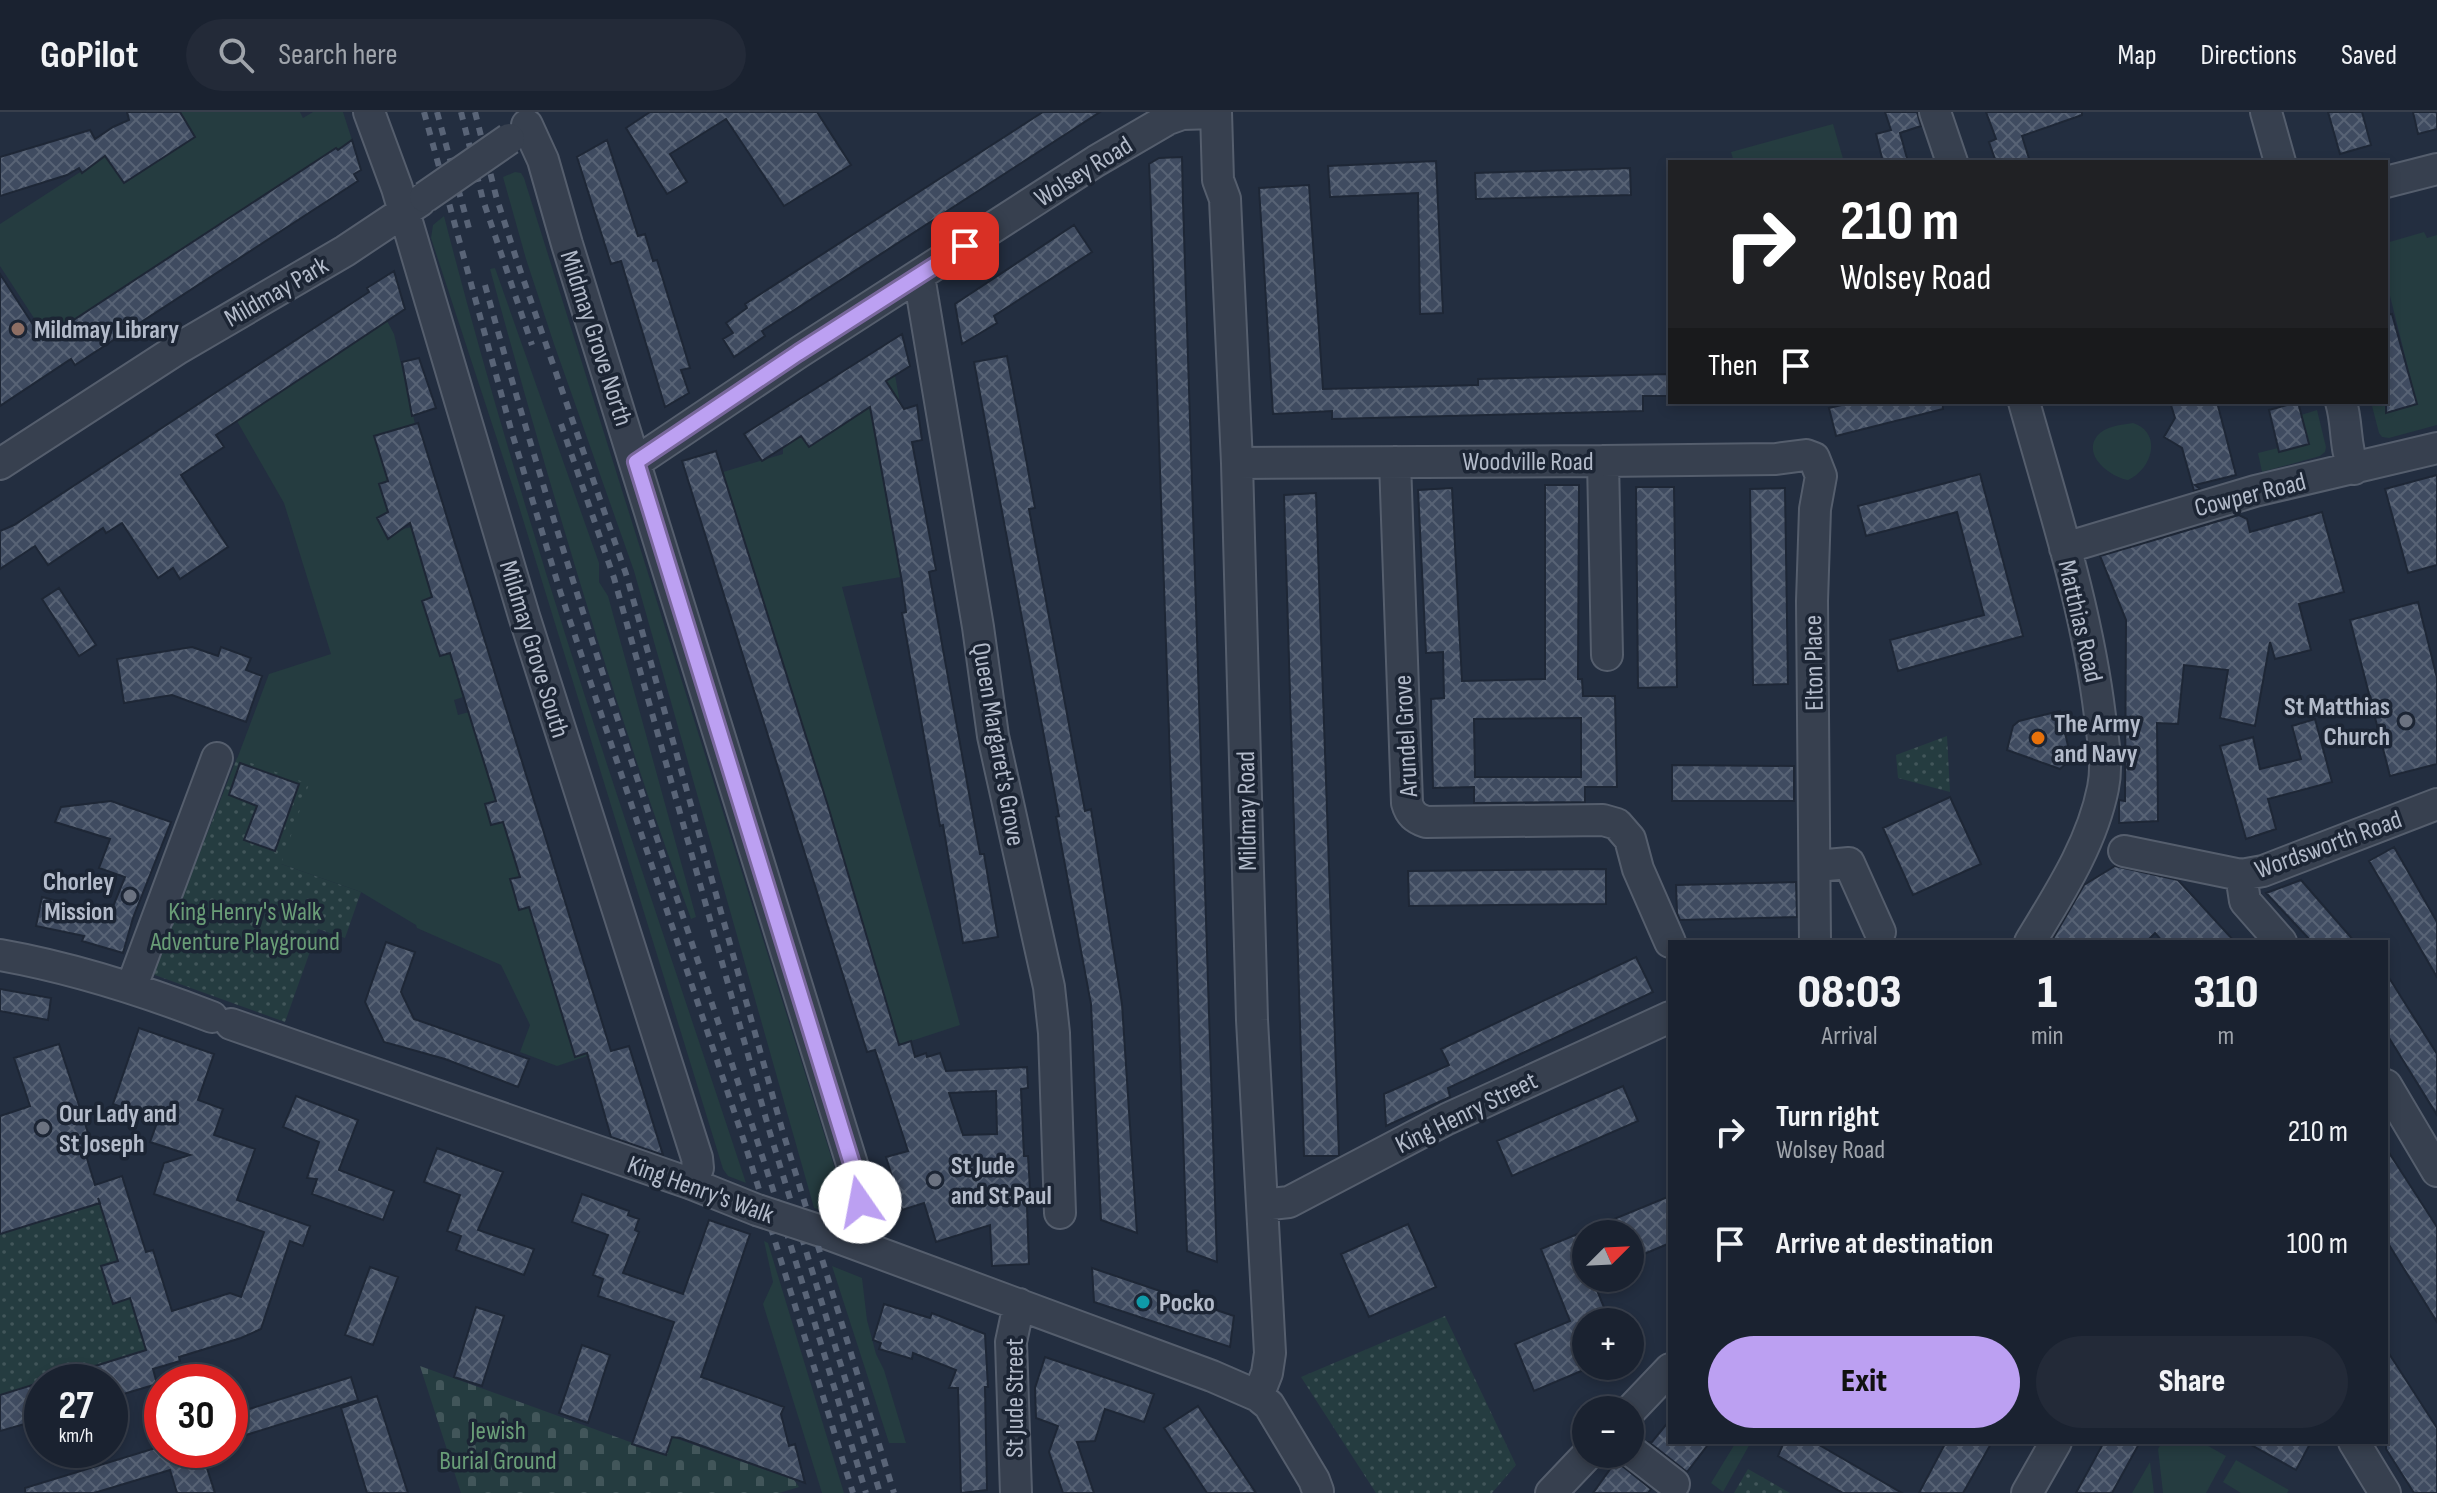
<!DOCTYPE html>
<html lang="en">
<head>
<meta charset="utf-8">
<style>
	body { margin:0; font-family:"Sofia Sans Condensed",sans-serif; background:#232a38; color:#f1f3f6; height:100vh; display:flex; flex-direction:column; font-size:30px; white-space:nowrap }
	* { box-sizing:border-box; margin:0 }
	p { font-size:26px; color:#9fa4ab }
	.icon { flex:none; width:44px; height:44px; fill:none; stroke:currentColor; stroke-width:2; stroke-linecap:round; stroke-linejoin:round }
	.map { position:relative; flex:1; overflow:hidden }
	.sheet { position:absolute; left:1668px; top:828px; width:720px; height:504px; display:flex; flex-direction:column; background:#1a2230; border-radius:0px; box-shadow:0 4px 12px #0003,0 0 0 2px #383f4c }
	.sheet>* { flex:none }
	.hud { position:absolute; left:1668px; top:48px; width:720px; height:244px; border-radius:0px; box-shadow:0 4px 12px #0003,0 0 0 2px #383f4c; background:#202124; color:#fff; overflow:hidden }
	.needle { width:52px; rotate:66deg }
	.tools { position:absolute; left:1572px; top:1108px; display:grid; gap:16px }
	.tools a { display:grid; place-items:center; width:72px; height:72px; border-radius:50%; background:#1a2230; box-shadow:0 4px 12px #0003,0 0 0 2px #383f4c; font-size:40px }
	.speed { position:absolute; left:24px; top:1252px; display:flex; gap:16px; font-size:40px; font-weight:700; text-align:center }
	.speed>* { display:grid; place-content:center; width:104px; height:104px; border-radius:50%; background:#1a2230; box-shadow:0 4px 12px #0003,0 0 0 2px #383f4c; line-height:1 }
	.speed small { font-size:20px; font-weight:400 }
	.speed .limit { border:12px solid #d22; background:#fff; color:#111 }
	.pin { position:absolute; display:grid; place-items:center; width:68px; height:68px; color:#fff; margin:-34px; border-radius:16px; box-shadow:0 4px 12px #0006 }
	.me { position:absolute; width:88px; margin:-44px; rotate:348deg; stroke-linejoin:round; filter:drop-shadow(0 0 6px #0008) }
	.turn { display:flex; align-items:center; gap:28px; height:168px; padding:0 40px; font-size:36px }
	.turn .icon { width:104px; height:104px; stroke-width:2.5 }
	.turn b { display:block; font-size:56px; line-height:68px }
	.then { display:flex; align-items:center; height:76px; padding:0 40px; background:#0003; gap:16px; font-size:30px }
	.eta { display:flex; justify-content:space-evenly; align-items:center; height:136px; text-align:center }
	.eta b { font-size:48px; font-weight:800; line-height:56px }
	.primary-button { display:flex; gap:16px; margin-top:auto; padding:16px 40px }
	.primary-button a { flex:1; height:92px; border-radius:48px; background:#bca0f2; color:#111; font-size:32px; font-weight:800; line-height:92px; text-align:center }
	.primary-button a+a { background:#232a38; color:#f1f3f6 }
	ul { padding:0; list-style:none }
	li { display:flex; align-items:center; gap:24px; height:112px; padding:0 40px }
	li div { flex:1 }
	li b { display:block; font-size:30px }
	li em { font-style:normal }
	header { display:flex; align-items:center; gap:48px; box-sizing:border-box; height:112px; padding:0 40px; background:#1a2230; border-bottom:2px solid #383f4c }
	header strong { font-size:38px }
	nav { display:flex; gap:44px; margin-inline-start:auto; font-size:28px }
	.search { width:560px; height:72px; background:#232a38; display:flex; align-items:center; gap:20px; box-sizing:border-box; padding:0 28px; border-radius:44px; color:#9fa4ab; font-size:30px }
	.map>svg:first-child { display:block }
	.green { fill:#253c40 }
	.cemetery { fill:url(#cemetery-stones) }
	.park { fill:url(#park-dots) }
	.building { fill:url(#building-cross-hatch); stroke:#1e2736; stroke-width:2; fill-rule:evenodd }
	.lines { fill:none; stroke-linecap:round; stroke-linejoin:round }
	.minor-casing { stroke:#555e6d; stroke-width:34 }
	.minor { stroke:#37404f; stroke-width:30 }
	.rail { stroke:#596477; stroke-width:6; stroke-dasharray:8 8; stroke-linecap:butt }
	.minor-bridge-casing { stroke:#555e6d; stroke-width:34; stroke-linecap:butt }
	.minor-bridge { stroke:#37404f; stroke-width:30 }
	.route-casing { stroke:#7a689d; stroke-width:20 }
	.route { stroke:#bca0f2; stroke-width:14 }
	.education-dot { fill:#8d6e63; stroke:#1c2534; stroke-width:3 }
	.worship-dot { fill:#6b7280; stroke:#1c2534; stroke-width:3 }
	.food-dot { fill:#e8710a; stroke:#1c2534; stroke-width:3 }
	.culture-dot { fill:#0f9aa8; stroke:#1c2534; stroke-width:3 }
	.labels { text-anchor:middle; stroke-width:7; stroke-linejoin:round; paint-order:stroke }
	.street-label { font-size:26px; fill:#b3bbca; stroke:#1c2534 }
	.poi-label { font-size:26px; font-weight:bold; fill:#b3bbca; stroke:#1c2534; text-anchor:start }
	.park-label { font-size:26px; fill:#699d77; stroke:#1c2534 }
</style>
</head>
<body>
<header>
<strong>GoPilot</strong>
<div class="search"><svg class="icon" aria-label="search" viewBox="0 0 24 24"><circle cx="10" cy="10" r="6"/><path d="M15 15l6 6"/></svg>Search here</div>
<nav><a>Map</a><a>Directions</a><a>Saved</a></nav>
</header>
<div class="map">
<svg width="2437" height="1381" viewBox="0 0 2437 1381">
	<defs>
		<pattern id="cemetery-stones" width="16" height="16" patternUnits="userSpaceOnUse" patternTransform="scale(2)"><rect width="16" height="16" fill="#253c40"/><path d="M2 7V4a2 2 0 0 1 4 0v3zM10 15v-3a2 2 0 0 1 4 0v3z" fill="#42565a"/></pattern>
		<pattern id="park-dots" width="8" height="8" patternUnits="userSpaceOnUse" patternTransform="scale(2)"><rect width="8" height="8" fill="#253c40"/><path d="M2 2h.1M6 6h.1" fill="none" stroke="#42565a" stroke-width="1.8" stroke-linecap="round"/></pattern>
		<pattern id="building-cross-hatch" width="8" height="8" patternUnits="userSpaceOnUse" patternTransform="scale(2)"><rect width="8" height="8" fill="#3f4b60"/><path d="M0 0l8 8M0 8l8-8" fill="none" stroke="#586375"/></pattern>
	</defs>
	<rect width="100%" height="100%" fill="#232e40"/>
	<path class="green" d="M180,0h120l3,6 10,-6h30l9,28 -305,198 -47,-72v-42l105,-68 20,27 70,-46z
		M1833,12l11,38h-110l-3,-10z
		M515,60l6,1 3,5 317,1010 -1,17 -12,7 -14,-4 -180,-637 -80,-227 -28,-85 -23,-82z
		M444,104c84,327 196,646 302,967l-18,-7 -5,-7 -206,-669 -86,-262 2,-13z
		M2424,120l3,6 10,-3v190l-48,13 -7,-1 -3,-4 -8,-31h14l2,10 30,-8 -31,-124v-37z
		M495,156l104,295v19l9,14 88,321 -5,2c-77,-213 -141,-431 -201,-650z
		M387,209l7,13 21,90 -40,12 21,43 -17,5 6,19 20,3 -28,13 11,19 12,-8 11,-3 21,70 -10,4 4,14 11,-3 -2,31 5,13 10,-3 13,44 -9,3 4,15 11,-3 27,89 -11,3 6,21 12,-3 17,55 -10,3 9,29 10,-2 46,149 11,-3 1,3 -30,10 -37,-14 10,-27 -29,-60 -84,-37 -1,-3 -55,-33 -80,-28 -44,-105 32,-85 62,-20 -47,-151 -47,-82z
		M895,263l7,40 -25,34 24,128 -59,10 118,438 -61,20 -176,-573 60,-18v-6l18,-12 8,11 18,-12 -7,-11 22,1 51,-33 -7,-11z
		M2317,298l9,37 -1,5 -5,4 -58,16 -4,-19 20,-5 23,-33z
		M2133,311c30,10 19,46 -5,57 -17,-3 -46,-24 -31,-44 8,-10 24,-11 36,-13z
		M764,1129l4,2 76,250h-22l-59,-189 10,-22z
		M832,1154l30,12 5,42 9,34 8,16 22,73h-17z
		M1736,1330h15l-28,50 -12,-9z
		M2162,1330h39l25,14 -20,37h-43l-5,-44z
		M2236,1348l53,30 -2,3h-46l-18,-11z
		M2150,1350l4,31h-22z"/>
	<path class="cemetery" d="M420,1254l246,89 6,-18 122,43 5,7 -20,6h-318z"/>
	<path class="park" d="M1947,624l3,56 -52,-14 -2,-23z
		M237,646l72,26 -28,80 80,28 -16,46 -27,-9 -33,93 -133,-48z
		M100,1091l18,58 -16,5 11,37 17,-5 16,52 -146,45v-161z
		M1445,1204l71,149 -24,28h-116l-75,-116z
		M1748,1357l42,24h-56z"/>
	<path class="building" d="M127,0h53l15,25 -71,46 -19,-27 -23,17 -3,-5 -12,7 -67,21v-39l90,-27 5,9 18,-12 16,-7z
		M650,0h167l34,53 -67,41 -58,-87 -56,35 17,28 -20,12 -41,-66z
		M1043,0h57l-338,219 3,5 -31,21 -11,-18 10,-6 -7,-10 21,-15 -2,-4z
		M1885,0h32l4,14 -21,7 8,29h-25l-7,-28 15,-4z
		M1986,0h96v3l-60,21 8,26h-34l-7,-20 7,-3z
		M2328,0h34l9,33 -31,9z
		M2413,0h24v17l-19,5z
		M352,28l9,30 -7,4 4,7 -283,184 -4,-6 -71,47v-132l43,66 293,-192 2,2z
		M607,28l31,96 7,-2 8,27 4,-1 33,108 -9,2 8,23 -24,14 -44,-146 -10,3 -34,-107z
		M1182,45l1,45 34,1060 -30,-11 -37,-1069 -1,-18 10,-6z
		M1436,49l7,152 -23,1 -2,-121 -88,4 -2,-31z
		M1630,56l1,27 -155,4 -1,-26z
		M1309,73l14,204 155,-4v-6l192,-5v22h-27v15l-311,8v-8l-59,3 -14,-226z
		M1074,113l18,27 -98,64 3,7 -35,21 -7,-40z
		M394,159l11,38 -189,126 8,12 -43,28 47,72 -48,32 -7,-11 -15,10 -36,-55 -16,10 -3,-5 -55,37 -13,-19 -35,23v-38l14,-6 329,-216 26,-17 -2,-4z
		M2392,202l25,90 -31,9v-98z
		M902,222l8,32 -24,15 18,28 13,-4 5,35 -10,2 24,128 -7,2 51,282h4l14,83 -35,6 -20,-118 -3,1 -38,-213 4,-1 -4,-30 -32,-175 -61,40 -8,-11 -39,25 -18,-27z
		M1007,244l28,152 -6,1 56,302 6,-2 31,195 15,229 -36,-13 -10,-216 -35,-187 3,-1 -85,-454z
		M419,246l17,50 -24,8 -10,-54z
		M1854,290h88l1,7 -107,27 -7,-28z
		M2170,290h47l19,73 -41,10 5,4 -6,2 -12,-43 -18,-11 11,-19z
		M2298,290l11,42 -30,8 -10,-42z
		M418,311l193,628 18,-5 34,109 -52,-18 -24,-84 -12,4 -46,-150 -10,3 -6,-21 -3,-10 10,-2 -17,-55 -12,3 -6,-21 11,-3 -46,-148 -10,3 -18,-55 10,-4 -22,-74 -22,16 -11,-21 11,-6 -9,-28 9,-3 -14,-45z
		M716,339l112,355 71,239 12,-4 4,16 11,-4 1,4 13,-4 6,18 81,-4 1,21 -7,1 3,67h4l3,50h-4l2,58 -37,2 -2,-41 -54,17 -12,-39 -22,7 -16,-53 22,-6 -33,-101 -8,2 -185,-591zM996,979l1,43 -34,1 -14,-42z
		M1980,362l43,162 -125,35 -8,-31 94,-25 -27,-103 -91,24 -8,-30z
		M2437,363v90l-29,8 -23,-84z
		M1545,373h34l-1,194h4l1,17h32l2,91h-32v15l-111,1v-16l-41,1 -2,-89 13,-1 -1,-46 -17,1 -8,-163 34,-2 10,193 83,-2zM1581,606v59h-106l-1,-58z
		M1636,375h38l3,200 -39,1z
		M1785,376l3,196 -35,1 -3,-196z
		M1316,381l23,662v1h-35l-20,-661z
		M2322,400l22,80 -45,12 12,46 -36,9 -5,-17 -15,84 -35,-8 8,-48 -44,-5 -6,59 -21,-1 1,98 -39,2v-23l6,1 1,-181 -26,-64 139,-41 8,4 3,13z
		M59,476l37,57 -17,11 -37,-57z
		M2418,490l19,76v86l-47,12 -40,-156z
		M192,535l26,9 3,-9 30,11 -5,12 16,6 -16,46 -74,-27 -48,8 -7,-44z
		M2060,599l11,48 -11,10 -53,-19 6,-24 6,-5z
		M2315,607l17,63 -64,17 8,30 -30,10 -26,-93 33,-9 7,32 41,-10 -9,-33z
		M240,651l59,21 -24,67 -31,-11 13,-34 -28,-11z
		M1672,653l122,1v35h-122z
		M1950,685l31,67 -68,31 -30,-67z
		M111,689l60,21 -38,96 -10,35 -41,-12 2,-5 -48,-10 6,-29 68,17 15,-37 -26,-9 11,-29 -55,-17 6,-15z
		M2394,735l43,75v55l-68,-116z
		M2115,754l63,14 57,62h-72l-8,-9 -9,9h-95l33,-57z
		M1606,757v35l-197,2 -1,-35z
		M2301,768l54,62h-43l-46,-49z
		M1796,770l1,35 -117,3 -3,-7 -1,-28z
		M386,830l29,10 -14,40 13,27 115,40 -11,28 -73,-28 -61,-17 -19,-40z
		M1636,845l17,35 -205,96 2,9 -64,29 -2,-32 65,-29 -8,-16z
		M2386,861l51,81v61l-51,-82z
		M0,877l51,9 -3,22 -48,-9z
		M139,916l75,26 -16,46 25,9 -9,26 41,14 -18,51 73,26 -7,20 -13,-5 -29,88 -20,9 -62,19 1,4 -27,8 4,15 -47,14v-16h-52l-1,-4 89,-28 -16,-52 -17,6 -12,-38 17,-5 -20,-63 2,5 -100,31v-118l30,-10 -16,-48 45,-14 31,95 -8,3 13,43 27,-9 24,76 7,-2 19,61 58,-18 11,4 23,-65 -110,-38 10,-31 26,-8 -40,-13 8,-22 -45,-16z
		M1623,974l15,35 -126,55 -15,-35z
		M296,984l62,24 -19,50 55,21 -11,29 -71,-26 5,-15 -10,-1 12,-36 -36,-15z
		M437,1036l66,24 -25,58 56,19 -10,26 -68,-25 5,-14 -14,-5 13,-36 -36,-13z
		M2386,1036l51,79v95l-51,-82z
		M582,1082l47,17 -1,4 11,4 -4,11 4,2 -16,41 60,21 26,-74 41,14 -49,143 83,30 -3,7 8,32 6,-2 10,39 -125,-45 -8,-1 -6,18 -34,-11 42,-122 -76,-26 5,-17 -10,-4 15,-40 -36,-13z
		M1670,1084v47l-40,17v-26h-44v44h6l18,44h-24v47l-52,22 -19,-47 55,-23 -29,-72z
		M1408,1112l28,63 -67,30 -28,-63z
		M370,1155l28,10 -25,68 -28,-10z
		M1092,1156l142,48 -4,31 -136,-45z
		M884,1192l46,14 2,-5 53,21 3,53h-3l2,103 -26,3 -3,-105h-9l7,-18 -43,-17 -1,6 -33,-10 2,-6 -8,-3z
		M476,1195l28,9 -22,70 -28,-9z
		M582,1233l28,10 -22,68 -29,-10z
		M2386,1237l51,79v65h-23l-28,-44z
		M1045,1245l109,37 -10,28 -39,-13 -10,32 -18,1 17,51h-31l-14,-41 9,-26 -22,-8 -1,-30z
		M351,1265l7,23 -128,40v-25z
		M42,1270v37l-42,12v-36z
		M377,1284l31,97h-41l-26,-85z
		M1198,1294l58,87h-49l-43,-65z
		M1670,1308v22h40l-23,30 -38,-30h3z
		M1784,1330h30l88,51h-59l-65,-37z
		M1946,1330h46l-29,51h-44z
		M2104,1330h36l-28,51h-36z
		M2246,1330h65l-15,28z
		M162,1334v4h56v5l-14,4 11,34h-38l-7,-23 -76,23h-69v-5z
		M1616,1349l35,28 -3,4h-55z"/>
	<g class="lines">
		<defs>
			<path id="minor" d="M369,0l28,76 127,428 173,542 1,10 -6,16
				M1216,0l2,68 7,19 12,264 15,557 18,333 -3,20 -9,23
				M1935,0l17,50
				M2266,0l14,50
				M527,13l16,35 24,84 294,949 -15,47
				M2386,70l51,-13
				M919,164l59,351 15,109 56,251 5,46 6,180
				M2024,290c29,104 63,206 76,314 3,25 8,47 3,72 -11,56 -44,106 -73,154
				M2341,290c7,23 3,45 13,67
				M1603,349l4,194
				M636,350l162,-109 298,-192 72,-42 14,-5 34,-1
				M1395,350l12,341c3,11 8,15 19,19l177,-2 14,4 13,15 8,30 32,73
				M1237,351l366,-2 173,-2 30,-4 8,3 7,18 -6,33 -3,92 3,341
				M0,352l179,-116 166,-97 75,-50
				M2065,436l190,-57 182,-43
				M2124,739l117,24 22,-4 174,-67
				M1816,754l33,-3 31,69
				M2241,763l4,26 36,41
				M0,843c74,13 142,35 212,62
				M132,874l85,-228
				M231,912l461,160 65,26
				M2386,973l51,86
				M1262,1093l27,-3 158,-83 223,-102
				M828,1122l384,142 46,20 11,9 45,75 4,11
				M1630,1299l40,-42
				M2354,1330l31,51
				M1630,1338l44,34
				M1016,1381l-5,-151 8,-38
				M1551,1381l37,-39
				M2027,1381l29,-51"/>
		</defs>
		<use href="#minor" class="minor-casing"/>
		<use href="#minor" class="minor"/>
		<path class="rail" d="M424,0l88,321 49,161 183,547 109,352
			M437,0l33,120
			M461,0l22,88 49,145
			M475,0l21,84 21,65 109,313 156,555 112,364
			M485,173c79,287 178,567 270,849 39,119 75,239 111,359
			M561,312l53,154 156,555 110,360"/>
		<defs>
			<path id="minor-bridge" d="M425,85l84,-58
				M757,1098l64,21"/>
		</defs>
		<use href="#minor-bridge" class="minor-bridge-casing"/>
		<use href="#minor-bridge" class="minor-bridge"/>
	</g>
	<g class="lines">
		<defs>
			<path id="route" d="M860,1090l1,-9 -9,-29 -216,-702 162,-109 167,-107"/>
		</defs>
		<use href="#route" class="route-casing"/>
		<use href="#route" class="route"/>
	</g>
	<circle class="education-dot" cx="18" cy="217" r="8"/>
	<g class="worship-dot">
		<circle cx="2406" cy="609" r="8"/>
		<circle cx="130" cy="784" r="8"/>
		<circle cx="43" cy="1016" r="8"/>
		<circle cx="935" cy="1068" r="8"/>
	</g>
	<circle class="food-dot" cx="2038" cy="626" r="8"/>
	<circle class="culture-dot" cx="1143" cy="1190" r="8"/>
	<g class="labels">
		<g class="street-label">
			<text transform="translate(1083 59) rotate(-32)" y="9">Wolsey Road</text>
			<text transform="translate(276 179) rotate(-30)" y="9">Mildmay Park</text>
			<text transform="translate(597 226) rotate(72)" y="9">Mildmay Grove North</text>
			<text x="1528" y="358">Woodville Road</text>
			<text transform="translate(2250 382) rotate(-14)" y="9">Cowper Road</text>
			<text transform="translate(2081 509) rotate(77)" y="9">Matthias Road</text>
			<text transform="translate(535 537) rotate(73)" y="9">Mildmay Grove South</text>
			<text transform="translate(1813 551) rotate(-91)" y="9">Elton Place</text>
			<text transform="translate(1405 624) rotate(-93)" y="9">Arundel Grove</text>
			<text transform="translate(999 632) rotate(80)" y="9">Queen Margaret's Grove</text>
			<text transform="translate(1246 699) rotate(-91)" y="9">Mildmay Road</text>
			<text transform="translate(2328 732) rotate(-20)" y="9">Wordsworth Road</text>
			<text transform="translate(1466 1000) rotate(-26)" y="9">King Henry Street</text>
			<text transform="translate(701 1077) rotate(20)" y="9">King Henry's Walk</text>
			<text transform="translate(1014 1286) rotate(-90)" y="9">St Jude Street</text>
		</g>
		<g class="poi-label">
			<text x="34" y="226">Mildmay Library</text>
			<text x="2390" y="603" text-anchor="end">St Matthias<tspan x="2390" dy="30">Church</tspan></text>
			<text x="2054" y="620">The Army<tspan x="2054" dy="30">and Navy</tspan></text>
			<text x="114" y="778" text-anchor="end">Chorley<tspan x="114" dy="30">Mission</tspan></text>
			<text x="59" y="1010">Our Lady and<tspan x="59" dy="30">St Joseph</tspan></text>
			<text x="951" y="1062">St Jude<tspan x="951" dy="30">and St Paul</tspan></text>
			<text x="1159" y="1199">Pocko</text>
		</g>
		<g class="park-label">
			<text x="245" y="808">King Henry's Walk<tspan x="245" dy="30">Adventure Playground</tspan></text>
			<text x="498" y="1327">Jewish<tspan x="498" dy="30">Burial Ground</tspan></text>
		</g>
	</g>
</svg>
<div class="tools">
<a><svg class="needle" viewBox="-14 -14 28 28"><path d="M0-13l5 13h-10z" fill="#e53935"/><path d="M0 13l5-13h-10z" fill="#9fa4ab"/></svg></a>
<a>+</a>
<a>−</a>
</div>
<div class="speed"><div>27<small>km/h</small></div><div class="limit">30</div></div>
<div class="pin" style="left:965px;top:134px;background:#d93025"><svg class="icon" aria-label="arrive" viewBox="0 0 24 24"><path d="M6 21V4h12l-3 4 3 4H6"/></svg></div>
<svg class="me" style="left:860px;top:1090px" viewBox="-20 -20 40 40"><circle r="19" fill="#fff"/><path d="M0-13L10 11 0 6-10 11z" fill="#bca0f2"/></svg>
<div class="hud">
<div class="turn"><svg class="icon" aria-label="right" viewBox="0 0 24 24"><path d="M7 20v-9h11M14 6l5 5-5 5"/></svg><div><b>210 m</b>Wolsey Road</div></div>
<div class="then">Then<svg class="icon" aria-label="arrive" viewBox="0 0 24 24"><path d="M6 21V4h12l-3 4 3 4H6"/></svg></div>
</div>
<section class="sheet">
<div class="eta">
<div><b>08:03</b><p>Arrival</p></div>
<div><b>1</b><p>min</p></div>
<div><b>310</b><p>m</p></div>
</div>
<ul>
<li><svg class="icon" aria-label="right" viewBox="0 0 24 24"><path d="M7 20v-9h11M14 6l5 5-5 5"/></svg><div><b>Turn right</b><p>Wolsey Road</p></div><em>210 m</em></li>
<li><svg class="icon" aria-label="arrive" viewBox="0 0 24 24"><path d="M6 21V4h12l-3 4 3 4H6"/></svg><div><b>Arrive at destination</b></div><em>100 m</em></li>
</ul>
<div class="primary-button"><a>Exit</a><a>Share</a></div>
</section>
</div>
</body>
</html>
